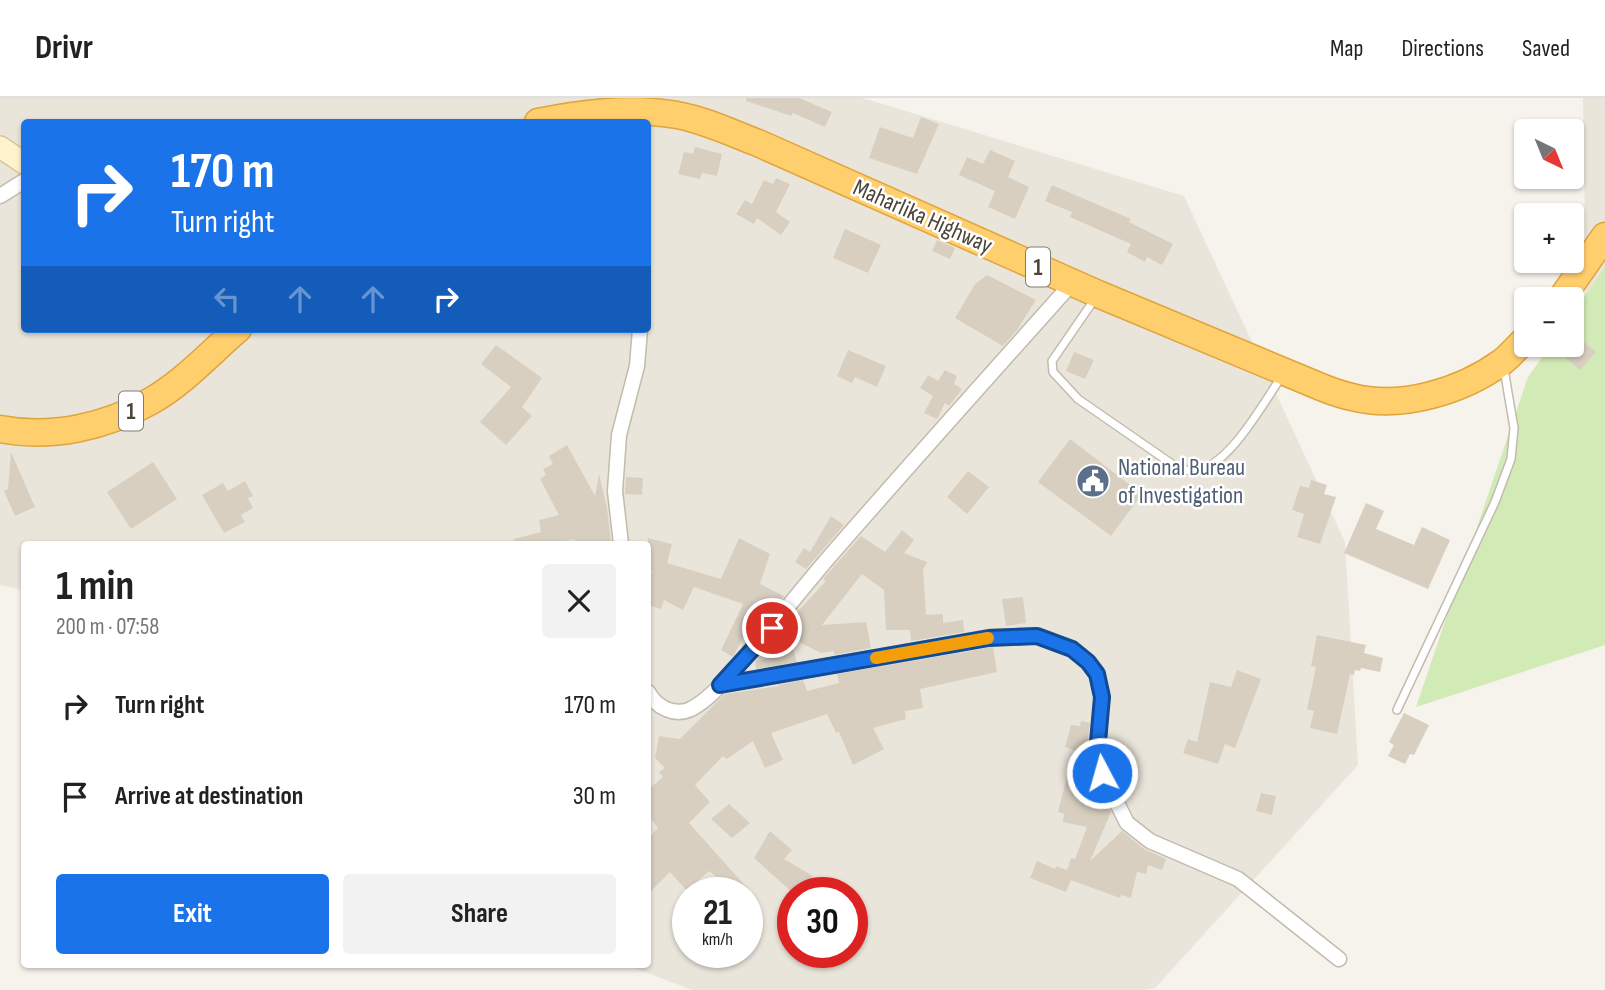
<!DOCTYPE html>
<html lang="en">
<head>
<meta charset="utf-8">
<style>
	body { margin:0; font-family:"Sofia Sans Condensed",sans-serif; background:#f2f2f2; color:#222; height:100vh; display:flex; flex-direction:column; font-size:26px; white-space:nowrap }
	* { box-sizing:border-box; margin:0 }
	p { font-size:23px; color:#767676 }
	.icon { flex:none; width:38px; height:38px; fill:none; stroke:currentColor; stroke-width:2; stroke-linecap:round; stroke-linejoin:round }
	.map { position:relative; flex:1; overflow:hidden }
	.side { position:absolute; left:21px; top:443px; width:630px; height:427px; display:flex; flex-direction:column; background:#fff; border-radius:7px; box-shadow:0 2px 5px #0004 }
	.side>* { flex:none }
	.guide { position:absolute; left:21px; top:21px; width:630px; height:214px; border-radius:7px; box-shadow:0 2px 5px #0004; background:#1a73e8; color:#fff; overflow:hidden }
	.needle { width:46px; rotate:137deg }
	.controls { position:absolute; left:1514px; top:21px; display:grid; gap:14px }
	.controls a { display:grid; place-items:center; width:70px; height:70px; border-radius:7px; background:#fff; box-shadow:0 2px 5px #0004; font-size:35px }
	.speed { position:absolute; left:672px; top:779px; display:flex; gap:14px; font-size:35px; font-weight:700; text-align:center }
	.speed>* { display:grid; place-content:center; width:91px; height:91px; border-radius:50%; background:#fff; box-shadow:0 2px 5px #0004; line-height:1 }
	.speed small { font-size:18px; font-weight:400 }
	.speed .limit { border:10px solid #d22; background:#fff; color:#111 }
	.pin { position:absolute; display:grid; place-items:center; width:60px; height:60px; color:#fff; margin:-30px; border:4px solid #fff; border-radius:50%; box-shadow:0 2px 7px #0007 }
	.me { position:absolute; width:77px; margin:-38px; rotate:354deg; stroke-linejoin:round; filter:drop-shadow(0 0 5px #0008) }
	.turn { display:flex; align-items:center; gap:24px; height:147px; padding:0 35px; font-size:32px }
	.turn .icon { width:91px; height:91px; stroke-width:2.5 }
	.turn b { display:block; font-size:49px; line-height:60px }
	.lanes { display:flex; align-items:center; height:66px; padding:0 35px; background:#0003; justify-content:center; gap:35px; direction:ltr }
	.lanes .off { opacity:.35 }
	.round { display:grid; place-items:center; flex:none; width:74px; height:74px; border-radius:7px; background:#f2f2f2 }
	.overview { display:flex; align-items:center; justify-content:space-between; height:119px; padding:0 35px }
	h1 { font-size:42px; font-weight:700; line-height:52px }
	.action { display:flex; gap:14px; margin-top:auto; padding:14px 35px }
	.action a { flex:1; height:80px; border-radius:7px; background:#1a73e8; color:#fff; font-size:28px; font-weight:700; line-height:80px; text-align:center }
	.action a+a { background:#f2f2f2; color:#222 }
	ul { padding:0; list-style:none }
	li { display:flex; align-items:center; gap:21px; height:91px; padding:0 35px }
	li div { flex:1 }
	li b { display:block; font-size:26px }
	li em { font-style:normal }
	header { display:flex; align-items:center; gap:42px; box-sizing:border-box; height:98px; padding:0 35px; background:#fff; border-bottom:2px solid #e0e0e0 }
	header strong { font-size:33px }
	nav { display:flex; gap:38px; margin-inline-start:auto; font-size:24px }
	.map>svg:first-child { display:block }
	.residential { fill:#eae5da; fill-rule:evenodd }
	.green { fill:#d2eab5 }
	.building { fill:#d8cfc1 }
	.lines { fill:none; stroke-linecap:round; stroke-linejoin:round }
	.lane-casing { stroke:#c2bbae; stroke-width:10 }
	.street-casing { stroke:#c2bbae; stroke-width:17 }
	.secondary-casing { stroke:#d6c79b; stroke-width:24 }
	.highway-casing { stroke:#e0a43c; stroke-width:29 }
	.lane { stroke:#fff; stroke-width:7 }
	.street { stroke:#fff; stroke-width:14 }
	.secondary { stroke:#fff3cd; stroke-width:21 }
	.highway { stroke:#ffcf6e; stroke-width:26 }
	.route-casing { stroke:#114b97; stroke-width:18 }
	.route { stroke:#1a73e8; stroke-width:12 }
	.slow { stroke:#f59e0b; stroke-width:12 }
	.labels { text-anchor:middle; stroke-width:5; stroke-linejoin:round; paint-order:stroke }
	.shield { fill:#fff; stroke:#817c74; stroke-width:2 }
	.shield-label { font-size:23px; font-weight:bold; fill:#4b4439 }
	.street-label { font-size:24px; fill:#4b4439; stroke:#fff }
	.service-label { font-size:24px; fill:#4e5e75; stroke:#fff; text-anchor:start }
</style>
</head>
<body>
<header>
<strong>Drivr</strong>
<nav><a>Map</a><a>Directions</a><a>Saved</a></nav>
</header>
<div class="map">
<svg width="1605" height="892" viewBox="0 0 1605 892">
	<rect width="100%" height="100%" fill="#f6f3ec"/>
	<path class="residential" d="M0,0h863l321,98 161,346 13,223 -203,223 -11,2h-452l-68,-26h24v-420h-624v46l-24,-5zM24,24h624v207h-624zM688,794h59v60h-59zM793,794h59v60h-59z
		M1583,0h22v232l-19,-25z"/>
	<path class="green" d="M1605,169v378l-189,62 112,-330 23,-32h21v-30z"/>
	<path class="building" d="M746,0h53l33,14 -7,15 -32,-14 -2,3 -45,-15z
		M921,19l18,7 -22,50 -48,-16 11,-31 33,11z
		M695,49l27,7 -5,22 -15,-3 -2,6 -22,-5 6,-22 9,2z
		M990,52l25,11 -7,16 21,10 -14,32 -27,-12 7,-16 -36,-16 8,-18 16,7z
		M776,80l14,6 -14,28 14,10 -9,13 -24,-17 -3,6 -18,-10 9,-14 7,4 12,-24 9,4z
		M1052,87l79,34 -2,3 44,22 -11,21 -15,-8 -2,5 -18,-10 4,-8 -61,-27 2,-5 -27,-11z
		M845,131l36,16 -13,28 -35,-15z
		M937,142l18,8 -5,11 -18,-8z
		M987,177l49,25 -19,30 -14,16 -48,-28 20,-34z
		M1577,238l19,16 -16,18 -19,-16 11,-9z
		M496,247l46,33 -20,29 10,9 -26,29 -26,-23 31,-35 -30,-23z
		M848,252l38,16 -9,21 -22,-10 -3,6 -15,-7z
		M1074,254l20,8 -9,19 -19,-8z
		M945,272l12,6 -3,8 8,5 -13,17 -4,-3 -8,16 -13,-6 9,-17 -13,-8 8,-13 10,6z
		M1070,341l72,55 -31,42 -73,-54z
		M567,347l28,51 4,-22 8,34 4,35 -36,1 -1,-5 -23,5h-37v-5l27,-7 -2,-12 20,-5 -19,-36 6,-4 -3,-6 10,-5 -4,-8z
		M11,354l24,55 -20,9 -11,-25 4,-2z
		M153,364l24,37 -46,30 -24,-37z
		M968,373l21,16 -22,27 -20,-17z
		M626,379l17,1 -1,17 -17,-1z
		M1311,382l16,5 -3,9 12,3 -16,47 -23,-7 7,-23 -12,-4 8,-24 9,2z
		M245,383l8,15 -5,2 5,10 -12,7 4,7 -21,11 -22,-38 21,-12 5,8z
		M1366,405l18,8 -8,18 38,16 8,-18 28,13 -22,49 -84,-36z
		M831,418l13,9 -38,44 -11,-7 9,-14 6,4z
		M902,432l12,10 -10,13 23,9 -4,8 3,45 17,-1v9l20,-3 1,12 -53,9 -1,-11h-24l-2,-40 -22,-16 -40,51 44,-3 5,26 -37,7v-4l-13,2 -42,-21 47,-51 -3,-2 38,-43 24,16z
		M648,440l24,6 -5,19 54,16 18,-41 31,16 -10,30 24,12 -22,27 -9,-5 -20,39 -12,-7 22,-46 -49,-17 -11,23 -19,-10 -3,9 -13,-4v-16l4,-18 -4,-1z
		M1023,499l3,26 -20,3 -4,-27z
		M1317,537l49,10 -2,8 19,5 -3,14 -19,-4 -1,3 -5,-1 -1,5 -4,-1 -13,60 -27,-6 4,-17 -7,-2 9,-42 -5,-1z
		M792,548l5,16 -41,7 -1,-8 24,-5 -1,-6z
		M993,549l4,25 -77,17 3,19 -18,3 1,8 -33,9 11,21 -31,16 -14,-33 -3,1 -9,-19 -56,19 12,27 -18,8 -12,-27 -26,18 -4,-3 -28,29 15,17 -21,21 68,76 -6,6 -4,-3v-10h-12l-26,-21 -22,20 -17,-19 -22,22v-56l10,-10 -10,-13v-25l15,-13 -4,-5 6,-4 -10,-10 4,-22 21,3 45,-45 55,-8 -3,-1 26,-5 4,11 32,-8 -2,-9z
		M1237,572l24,9 -26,69 -10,-4 -7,20 -35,-11 5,-14 9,3 13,-60 21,5z
		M1404,615l25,12 -15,30 -4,-1 -5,10 -17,-8 6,-11 -5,-3z
		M1081,623l9,2 -7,49 12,8 6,12 -5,6 10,4 5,10 -21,49 32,-30 22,18 22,10 -4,11 -14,-5 -2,9 -9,-2 -6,26 -10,-3 -1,3 -49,-18 -5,12 -36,-14 7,-17 18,8 1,-3 11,4 4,-12 4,1 12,-32 -24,-5 1,-8 -6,-2 16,-62 -9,-3 6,-22 9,1z
		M1261,695l15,3 -4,19 -16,-4z
		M729,706l21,19 -18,15 -21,-19z
		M770,733l22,19 -8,9 29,17 -16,16 -4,1 -39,-35z"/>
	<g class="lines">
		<defs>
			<path id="lane" d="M1094,202l-42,61 1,11 25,27 94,65c6,3 13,7 20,7 35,0 71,-68 90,-95
				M1397,612l98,-208 16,-43 3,-31 -10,-59"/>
			<path id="street" d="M0,98l24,-15
				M621,446l-6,-53 4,-56 18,-69 3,-37
				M720,587l270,-48 47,-1 35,13 16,13 9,13 5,22 -5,56 5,20 25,50 23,18 88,38 101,80
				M648,594c8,15 26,25 43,17 19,-10 33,-28 47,-43 32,-36 61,-74 92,-110 80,-92 162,-183 243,-274"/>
			<path id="secondary" d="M0,49l24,16"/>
			<path id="highway" d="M538,24c45,-9 92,-15 139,-7 27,5 55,18 81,28l340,151 223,93c10,4 21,8 31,10 49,13 110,-6 150,-35 9,-7 16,-16 24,-23
				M1561,201l44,-63
				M0,331c51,10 106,-2 151,-28 32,-18 59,-48 87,-72"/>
		</defs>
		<use href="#lane" class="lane-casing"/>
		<use href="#street" class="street-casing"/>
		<use href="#secondary" class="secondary-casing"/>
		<use href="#highway" class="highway-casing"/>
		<use href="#lane" class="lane"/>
		<use href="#street" class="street"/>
		<use href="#secondary" class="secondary"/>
		<use href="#highway" class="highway"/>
	</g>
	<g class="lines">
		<defs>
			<path id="route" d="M772,530l-52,57 269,-47 48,-2 35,13 16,13 9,12 5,23 -5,56 5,20"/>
		</defs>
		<use href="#route" class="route-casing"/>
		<use href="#route" class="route"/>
		<path class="slow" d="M876,560l112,-20"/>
	</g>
	<defs>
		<symbol id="civic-disc" viewBox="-11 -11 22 22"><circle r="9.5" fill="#5c6f8a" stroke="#fff"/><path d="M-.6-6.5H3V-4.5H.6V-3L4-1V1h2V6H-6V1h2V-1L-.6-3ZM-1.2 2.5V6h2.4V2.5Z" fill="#fff"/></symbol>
	</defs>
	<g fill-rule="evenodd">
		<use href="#civic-disc" x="1074" y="364" width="38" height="38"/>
	</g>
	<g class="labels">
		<g class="shield">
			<rect x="1026" y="149.5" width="24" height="39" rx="5"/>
			<rect x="119" y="293.5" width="24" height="39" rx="5"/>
		</g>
		<g class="shield-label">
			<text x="1038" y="177">1</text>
			<text x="131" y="321">1</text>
		</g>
		<g class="street-label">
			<text transform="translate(923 118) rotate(24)" y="8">Maharlika Highway</text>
		</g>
		<g class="service-label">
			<text x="1118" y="377">National Bureau<tspan x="1118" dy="28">of Investigation</tspan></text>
		</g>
	</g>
</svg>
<div class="controls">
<a><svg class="needle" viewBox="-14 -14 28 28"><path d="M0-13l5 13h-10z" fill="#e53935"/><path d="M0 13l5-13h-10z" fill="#767676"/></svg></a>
<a>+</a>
<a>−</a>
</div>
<div class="speed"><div>21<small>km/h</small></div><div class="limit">30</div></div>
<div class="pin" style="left:772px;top:530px;background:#d93025"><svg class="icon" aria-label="arrive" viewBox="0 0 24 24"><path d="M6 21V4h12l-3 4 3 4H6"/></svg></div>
<svg class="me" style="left:1102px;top:675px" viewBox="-20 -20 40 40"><circle r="17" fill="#1a73e8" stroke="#fff" stroke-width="3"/><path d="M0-11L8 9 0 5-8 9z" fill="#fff"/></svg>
<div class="guide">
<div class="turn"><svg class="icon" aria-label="right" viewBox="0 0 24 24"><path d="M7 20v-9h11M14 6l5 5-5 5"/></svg><div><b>170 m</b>Turn right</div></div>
<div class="lanes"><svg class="icon off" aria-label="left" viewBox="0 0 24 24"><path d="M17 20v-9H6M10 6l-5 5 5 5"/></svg><svg class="icon off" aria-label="ahead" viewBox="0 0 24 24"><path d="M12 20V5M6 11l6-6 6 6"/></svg><svg class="icon off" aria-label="ahead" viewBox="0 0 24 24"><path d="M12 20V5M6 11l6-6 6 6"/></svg><svg class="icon" aria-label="right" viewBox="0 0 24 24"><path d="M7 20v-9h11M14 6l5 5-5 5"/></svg></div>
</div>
<section class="side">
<div class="overview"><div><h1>1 min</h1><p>200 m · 07:58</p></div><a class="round"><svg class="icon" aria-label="close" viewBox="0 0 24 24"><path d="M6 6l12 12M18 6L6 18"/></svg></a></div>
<ul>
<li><svg class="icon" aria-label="right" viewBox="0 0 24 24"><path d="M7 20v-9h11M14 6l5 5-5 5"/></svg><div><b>Turn right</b></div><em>170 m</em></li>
<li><svg class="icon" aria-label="arrive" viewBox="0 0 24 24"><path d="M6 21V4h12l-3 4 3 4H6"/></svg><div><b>Arrive at destination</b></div><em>30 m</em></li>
</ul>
<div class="action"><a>Exit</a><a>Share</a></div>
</section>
</div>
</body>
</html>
